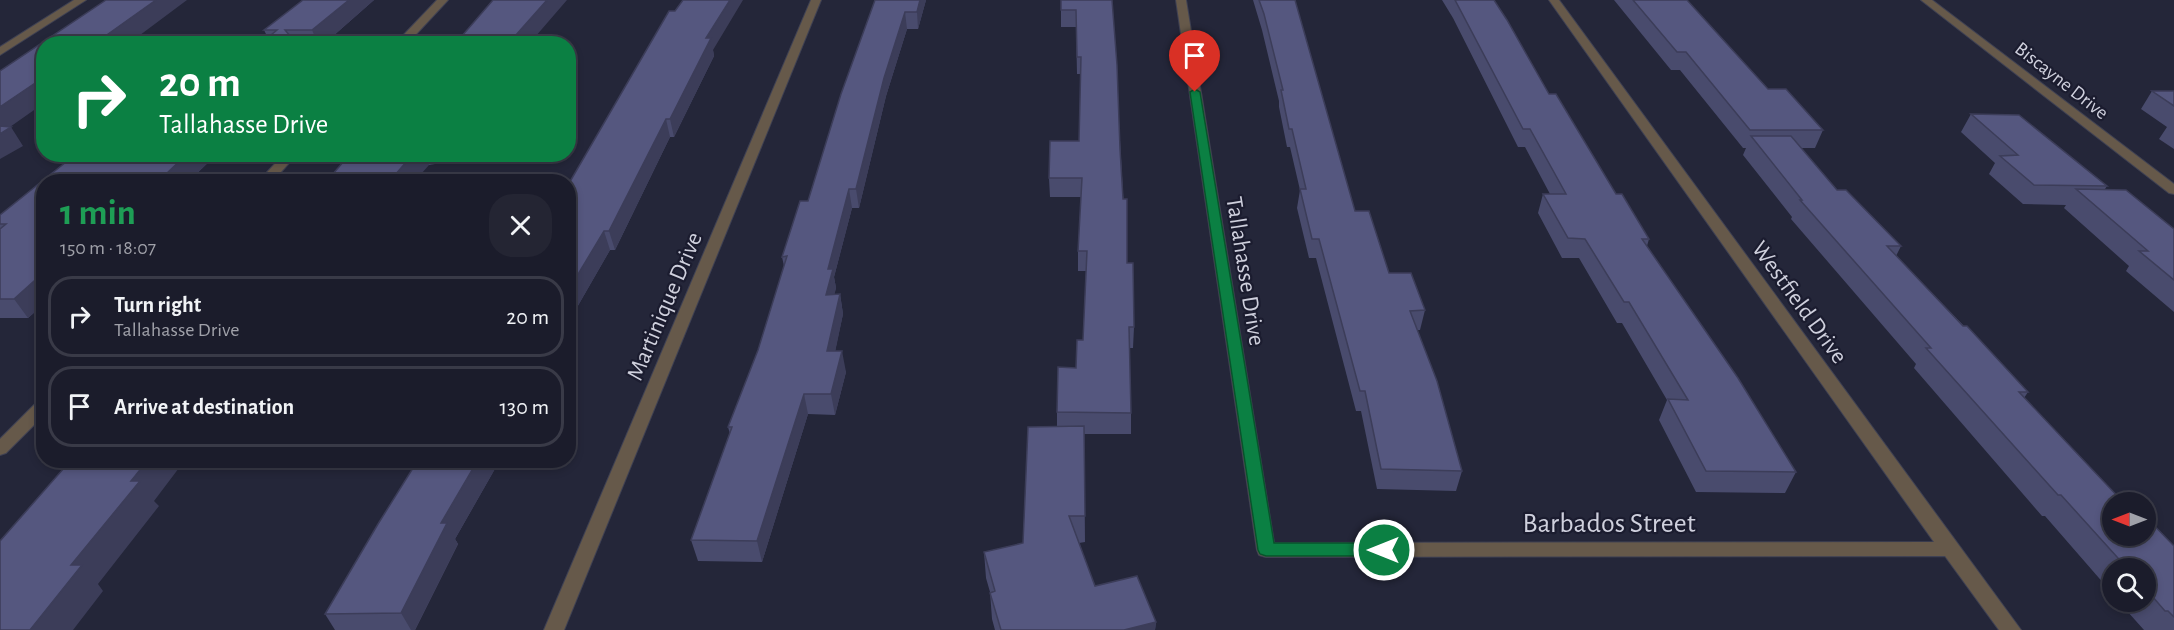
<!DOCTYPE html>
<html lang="en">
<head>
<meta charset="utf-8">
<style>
	body { margin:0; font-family:"Alegreya Sans",sans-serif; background:#242533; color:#f1f3f6; height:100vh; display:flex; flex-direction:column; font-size:22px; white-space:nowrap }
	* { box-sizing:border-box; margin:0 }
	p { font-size:20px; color:#a0a1a9 }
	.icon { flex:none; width:33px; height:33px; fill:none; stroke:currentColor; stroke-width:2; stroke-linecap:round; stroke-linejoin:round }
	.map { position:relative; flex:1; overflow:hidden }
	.details { position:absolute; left:36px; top:174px; width:540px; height:294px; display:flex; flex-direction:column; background:#1b1c2b; border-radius:24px; box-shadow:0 3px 9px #0003,0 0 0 2px #393a47 }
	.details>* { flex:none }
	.banner { position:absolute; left:36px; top:36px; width:540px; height:126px; border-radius:24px; box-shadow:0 3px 9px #0003,0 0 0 2px #393a47; background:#0b8043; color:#fff; overflow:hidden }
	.needle { width:39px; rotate:270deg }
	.controls { position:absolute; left:2102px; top:492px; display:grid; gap:12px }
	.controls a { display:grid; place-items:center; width:54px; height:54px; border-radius:50%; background:#1b1c2b; box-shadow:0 3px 9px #0003,0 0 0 2px #393a47; font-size:30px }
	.pin { position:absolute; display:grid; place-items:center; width:51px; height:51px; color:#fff; margin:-62px -26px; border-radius:50% 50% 50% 0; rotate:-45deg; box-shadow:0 0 6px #0007 }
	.pin .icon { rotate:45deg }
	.me { position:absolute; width:66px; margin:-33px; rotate:270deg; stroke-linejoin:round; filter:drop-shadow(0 0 4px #0008) }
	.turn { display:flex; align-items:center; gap:21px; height:126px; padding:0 24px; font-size:27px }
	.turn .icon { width:78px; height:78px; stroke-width:2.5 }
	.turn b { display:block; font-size:42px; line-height:51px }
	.round { display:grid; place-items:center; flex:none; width:63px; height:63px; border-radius:24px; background:#242533 }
	.overview { display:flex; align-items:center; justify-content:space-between; height:102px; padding:0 24px }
	h1 { font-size:36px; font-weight:700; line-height:45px; color:#1e9e55 }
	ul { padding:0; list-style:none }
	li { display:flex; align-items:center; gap:18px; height:81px; margin:0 12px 9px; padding:0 12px; border:3px solid #393a47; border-radius:24px }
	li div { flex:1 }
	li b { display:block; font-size:22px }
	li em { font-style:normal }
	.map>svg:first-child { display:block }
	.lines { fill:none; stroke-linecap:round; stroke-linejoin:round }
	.minor-casing { stroke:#3f4153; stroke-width:2 }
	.minor { fill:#66594a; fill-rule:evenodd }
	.wall { fill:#494b6d }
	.shaded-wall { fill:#3c3d59 }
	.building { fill:#55577f; stroke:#3c3d59; stroke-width:1.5 }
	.route { fill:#0b8043; stroke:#07532c; stroke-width:1.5 }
	.labels { text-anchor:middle; stroke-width:4.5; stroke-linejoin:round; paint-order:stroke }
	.far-street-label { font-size:20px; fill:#cfd0dd; stroke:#1b1c2f }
	.street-label { font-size:24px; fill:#cfd0dd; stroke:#1b1c2f }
	.near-street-label { font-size:28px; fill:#cfd0dd; stroke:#1b1c2f }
</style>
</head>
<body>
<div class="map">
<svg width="2174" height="630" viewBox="0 0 2174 630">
	<rect width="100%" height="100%" fill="#242639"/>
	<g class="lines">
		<defs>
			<path id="minor" d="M74,0h12l-86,55v-8z
				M437,0h11l-41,44h-12z
				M811,0h10l-257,630h-20z
				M1176,0h10l88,543 660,-1 -385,-542h10l462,630h-22l-54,-74 -679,1 -7,-2 -2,-5z
				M1921,0h11l242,184v10l-5,-1z
				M284,154h13l-25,28h-14z
				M44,399v16l-38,38 -6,2v-16l38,-38z"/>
		</defs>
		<use href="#minor" class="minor-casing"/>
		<use href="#minor" class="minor"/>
	</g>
	<path class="wall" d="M303,0h71l-50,44h-64l8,-6 -4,-8z
		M875,0h51l-8,29h-11l-21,67 -27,112h-7l-18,69 2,11 -2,6h6l3,20 -8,37 11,21 -11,43 -27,-1 -46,148 -64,-1 -7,-21 39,-106 -2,-7 30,-77 26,-84 -2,-9 26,-56z
		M1112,0l15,263 7,64 -1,21h-4l2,65v21h-47l1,108 -6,1 16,43 61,36 -1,8h-160l-3,-11 -2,-27 -4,-14 -2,-26 39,-9 34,-116v-15l19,-44 7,-28 3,-69h-8v-20l3,-54h-31l-1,-19 30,-37 2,-67h-4l-1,-47h-15v-17z
		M1253,0h42l60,211 34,62 36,37 -5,20h-3l45,141 -6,20 -79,-2 -16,-78h-5l-40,-153h-7l-12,-50 3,-18 -10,-43h-3l-8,-40v-6l-17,-71z
		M1442,0h52l55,94 67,100 33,45 -2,7 149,226 -11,21 -89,-1 -37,-72 8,-20 -45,-77h-5l-38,-65h-17l-24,-45 5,-19h7l-25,-47h-7l-65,-129z
		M1614,0h73l81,89 55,41 -8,18h-14l36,42 64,56 -5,10 132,136 -4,6 88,104 62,44v84h-30l-25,-28h26v-34h-33v25l-67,-77h-3l-128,-148 2,-4 -125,-145 1,-2 -49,-62 3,-7h-3l-63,-78h-9z
		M713,50l1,6 -40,81h-4l-55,113h-5l-42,73v-138z
		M2152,91h22v58l-15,-10 8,-12 -26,-18z
		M1971,114l136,72 -2,3 69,40v83l-48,-41 3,-5 -65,-58 2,-3 -43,-1 -34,-30 6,-11 -34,-31z
		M99,154h118l-29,28h-144v122l-16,14h-28v-103l71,-57 23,1z
		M350,154h93l-8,10 -6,1z
		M418,460h82l-45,79 3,5 -43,86h-80l-10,-16z"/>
	<path class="shaded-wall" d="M156,0h31l-59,44h-34z
		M349,0h25l-50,44h-6l-6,-14z
		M547,0h20l-38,44h-21z
		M730,0h13l-30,50 1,6 -40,81 -4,-18 36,-81z
		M920,0h6l-8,29 -1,-17z
		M905,12l2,17 -21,67 -27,112 -3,-19 28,-111z
		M44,77v26l-44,31v-27z
		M666,119l4,18 -55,113 -6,-19z
		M11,127l12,19 -23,13v-25z
		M187,154h30l-29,28h-18l-4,-8z
		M413,154h12l4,11 -15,17h-25z
		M431,154h12l-8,10z
		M151,174l4,8h-12z
		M849,189l3,19 -18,69 2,11 -6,27 -4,-20 2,-26z
		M604,231l6,19 -42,73v-32z
		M44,272v32l-16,14 -14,-19z
		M840,294l3,20 -12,58 -4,-21z
		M842,351l4,21 -11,43 -4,-21z
		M804,394l4,20 -46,148 -5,-21z
		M148,460h37l-31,41 5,5 -61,78 5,7 -30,39h-43l41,-65 60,-84z
		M478,460h22l-45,79 3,5 -43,86h-4l-10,-17 40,-90z
		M1156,622l-1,8h-31z"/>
	<path class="building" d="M106,0h50l-62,44h-50v33l-44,30v-36z
		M303,0h46l-37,30h-27l12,14h-37l17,-14h-13z
		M493,0h54l-39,44h-53z
		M683,0h47l-24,38h5l-41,81h-4l-57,112h-5l-36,60v-106l101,-174h6z
		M875,0h45l-3,12h-12l-21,66 -28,111h-7l-21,80h5l-7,26 14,-1 -13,57h15l-11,43h-27l-47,147 -66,-1 41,-113h-4l30,-77 29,-94 -5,1 18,-56h8l33,-107z
		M1061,0h51l5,65 3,84 3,50h4v64h6l1,64h-5l2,86 -74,-1 1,-45 18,1 1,-28h6l4,-89h-9l4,-73h-33l1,-37h29l2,-84h-4l-1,-47h-15z
		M1259,0h36l60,211h14l20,62h22l14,37 -15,1 27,70 25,90 -81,-2 -16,-78h-5l-41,-152h-7l-12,-50h6l-14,-60h-3l-8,-39h2l-19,-76z
		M1455,0h39l13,20 42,74h7l60,100h6l27,45h-7l96,139 58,94 -90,-1 -38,-72 20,1 -59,-98h-5l-39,-63 -17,-1 -25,-44h23l-36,-65h-7z
		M1633,0h54l81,89h18l37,41h-73l-64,-78h-9z
		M2152,91h22v15z
		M1971,114l48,1 88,71 -73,-1 -34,-29 18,-1z
		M0,126l11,1 -11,7z
		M1751,136h40l46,54h9l55,56h-14l76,80h4l61,66h-9l104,110h-11v34h33v-20l29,30v71l-6,-6h-3l-20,-23v-20h-18l-66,-73h-3l-132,-147h5l-131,-148h2z
		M99,154h88l-21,20h-15l-8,8h-99v90l-30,27h-14v-70l6,-5h-6v-9l71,-57 23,1z
		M350,154h63l-24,28h-63z
		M2076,189l50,1 48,39v51l-35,-29h9z
		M1084,426l1,90h-16l26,70 42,-10 19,46 -32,8h-123l-11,-37 5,-2 -11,-39 39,-9 5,-116z
		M71,460h77l-17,21h9l-69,84h11l-52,65h-30v-89z
		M418,460h60l-37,63h6l-46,90 -76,1 53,-90z"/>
	<path class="route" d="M1195,89l5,3 74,451h110l6,2 3,5 -3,4 -6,2h-118l-6,-2 -2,-4 -68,-458z"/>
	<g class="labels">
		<g class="far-street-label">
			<text transform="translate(2062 80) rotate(38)" y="7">Biscayne Drive</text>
		</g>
		<g class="street-label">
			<text transform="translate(1246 271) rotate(81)" y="8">Tallahasse Drive</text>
			<text transform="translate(1800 302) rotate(54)" y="8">Westfield Drive</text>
			<text transform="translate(664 306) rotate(-67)" y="8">Martinique Drive</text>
		</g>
		<g class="near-street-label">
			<text x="1609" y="532">Barbados Street</text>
		</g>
	</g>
</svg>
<div class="controls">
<a><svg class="needle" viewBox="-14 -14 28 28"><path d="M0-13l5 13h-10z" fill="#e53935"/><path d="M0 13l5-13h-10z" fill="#a0a1a9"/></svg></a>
<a><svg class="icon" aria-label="search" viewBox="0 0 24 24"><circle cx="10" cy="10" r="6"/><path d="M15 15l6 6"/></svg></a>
</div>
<div class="pin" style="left:1195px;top:92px;background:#d93025"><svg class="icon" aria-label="arrive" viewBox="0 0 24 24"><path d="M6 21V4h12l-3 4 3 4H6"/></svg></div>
<svg class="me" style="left:1384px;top:550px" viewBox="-20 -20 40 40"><circle r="17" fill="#0b8043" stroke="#fff" stroke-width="3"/><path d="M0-11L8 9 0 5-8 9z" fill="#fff"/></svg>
<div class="banner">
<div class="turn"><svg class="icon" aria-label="right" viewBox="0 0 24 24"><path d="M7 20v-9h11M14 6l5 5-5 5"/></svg><div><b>20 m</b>Tallahasse Drive</div></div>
</div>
<section class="details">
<div class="overview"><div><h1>1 min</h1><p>150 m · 18:07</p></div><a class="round"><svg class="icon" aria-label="close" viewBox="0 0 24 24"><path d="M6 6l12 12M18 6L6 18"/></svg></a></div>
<ul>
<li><svg class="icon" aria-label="right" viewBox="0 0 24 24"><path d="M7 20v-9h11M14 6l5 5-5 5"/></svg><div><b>Turn right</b><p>Tallahasse Drive</p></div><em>20 m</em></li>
<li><svg class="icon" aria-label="arrive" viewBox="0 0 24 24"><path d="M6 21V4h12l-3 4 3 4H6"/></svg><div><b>Arrive at destination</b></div><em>130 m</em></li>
</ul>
</section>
</div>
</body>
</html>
